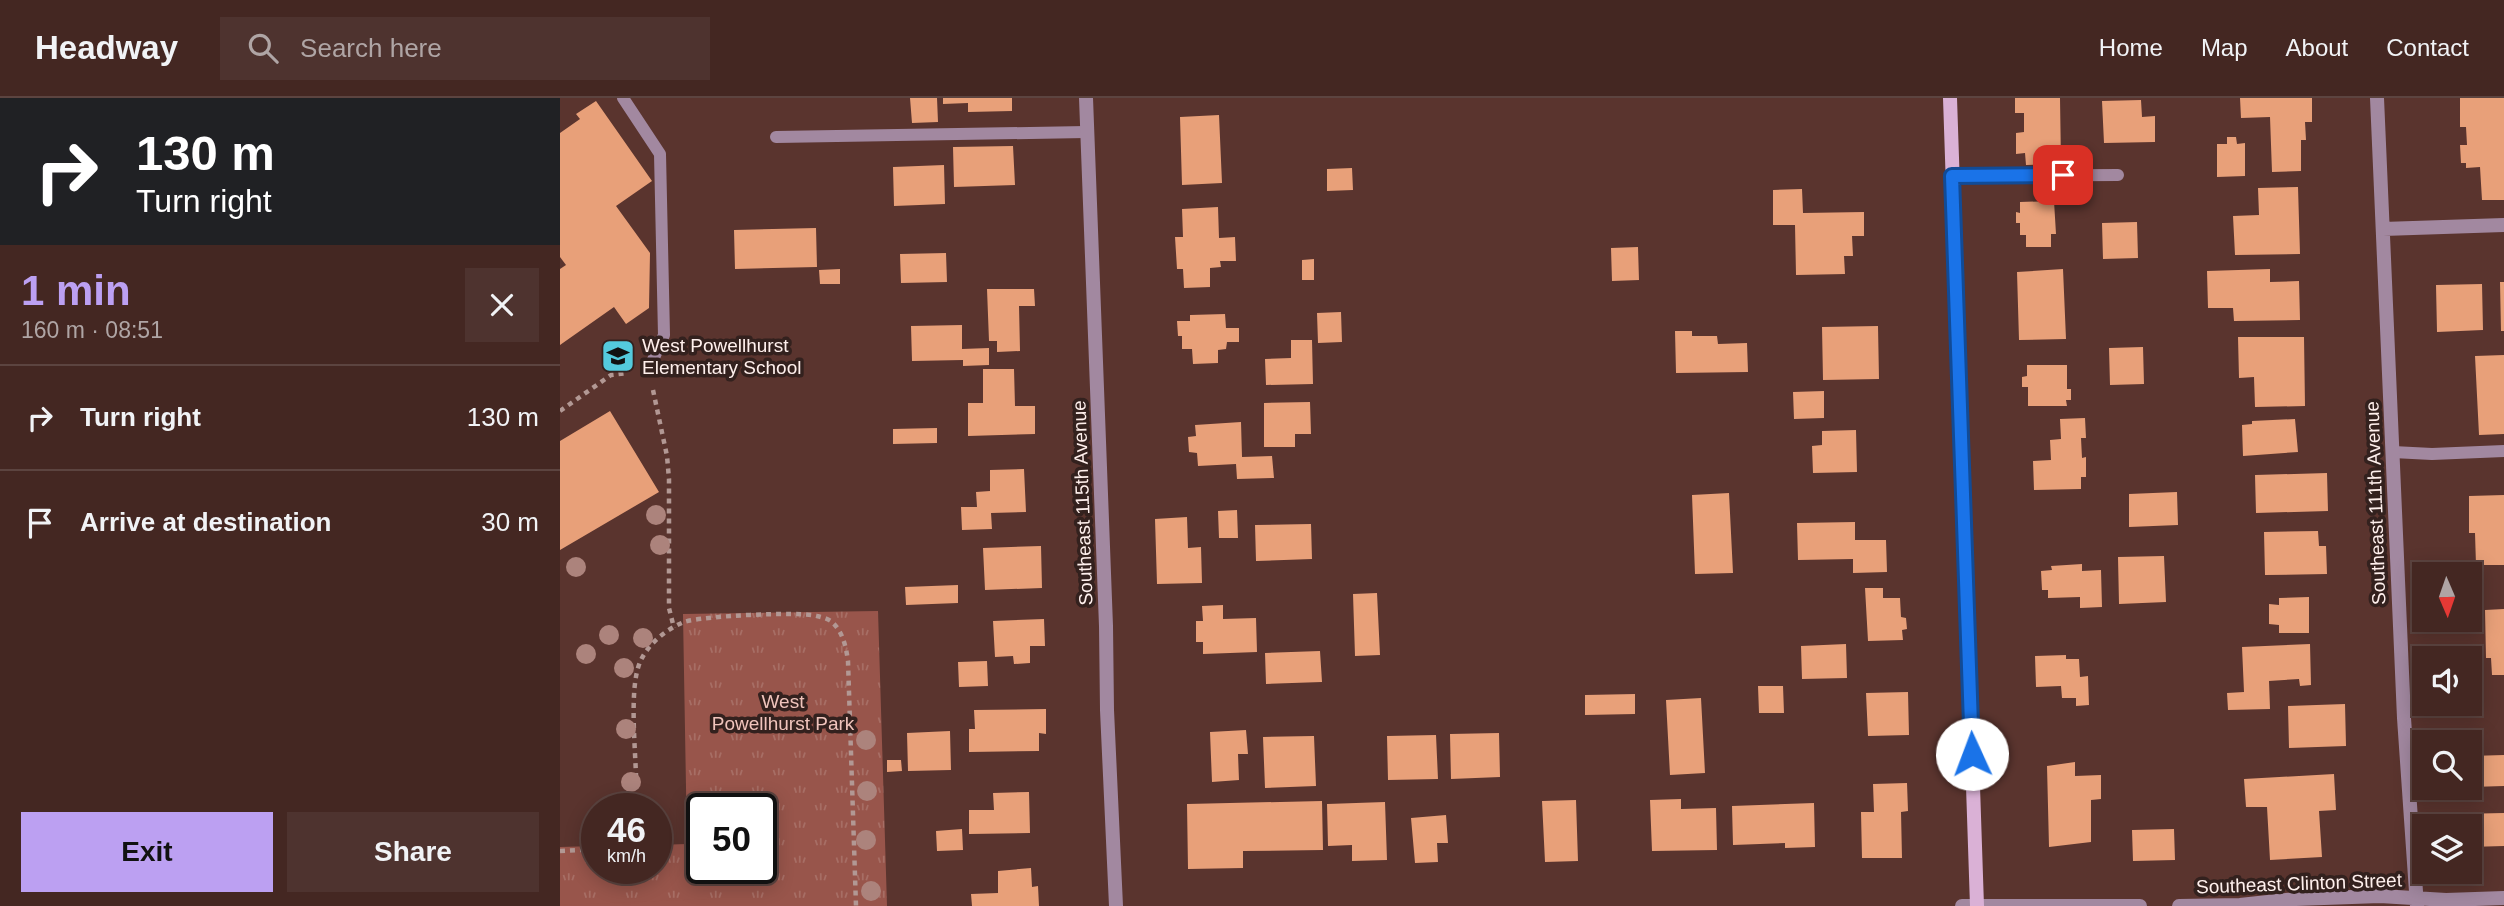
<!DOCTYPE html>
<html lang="en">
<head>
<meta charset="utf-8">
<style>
	body { margin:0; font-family:Helvetica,sans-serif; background:#4e332f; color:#f1f3f6; height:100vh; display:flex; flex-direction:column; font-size:26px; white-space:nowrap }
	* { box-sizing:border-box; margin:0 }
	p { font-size:23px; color:#afa5a5 }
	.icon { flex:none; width:38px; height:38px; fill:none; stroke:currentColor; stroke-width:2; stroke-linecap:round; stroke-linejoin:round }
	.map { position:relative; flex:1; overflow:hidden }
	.drawer { display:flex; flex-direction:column; background:#442722; width:560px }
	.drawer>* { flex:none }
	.top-card { background:#202124; color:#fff; overflow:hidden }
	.needle { width:46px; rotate:178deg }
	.controls { position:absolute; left:1852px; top:464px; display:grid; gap:14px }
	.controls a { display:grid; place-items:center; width:70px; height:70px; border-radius:0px; background:#442722; box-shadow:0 4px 18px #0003,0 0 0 2px #5c4440; font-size:35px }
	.speed { position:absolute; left:21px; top:695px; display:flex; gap:14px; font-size:35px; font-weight:700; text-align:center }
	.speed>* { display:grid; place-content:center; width:91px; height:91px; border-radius:50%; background:#442722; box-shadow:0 4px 18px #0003,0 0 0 2px #5c4440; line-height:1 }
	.speed small { font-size:18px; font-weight:400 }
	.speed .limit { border:4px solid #111; border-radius:10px; background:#fff; color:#111 }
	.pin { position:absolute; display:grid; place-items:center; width:60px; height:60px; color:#fff; margin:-30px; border-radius:14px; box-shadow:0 4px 10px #0006 }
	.me { position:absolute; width:77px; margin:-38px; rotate:358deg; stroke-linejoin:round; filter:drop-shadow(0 0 5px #0008) }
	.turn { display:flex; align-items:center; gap:24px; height:147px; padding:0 21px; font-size:32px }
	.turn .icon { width:91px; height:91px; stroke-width:2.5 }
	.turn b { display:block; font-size:49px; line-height:60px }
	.round { display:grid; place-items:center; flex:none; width:74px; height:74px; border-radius:0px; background:#4e332f }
	.summary { display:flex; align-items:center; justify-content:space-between; height:119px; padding:0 21px }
	h1 { font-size:42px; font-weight:700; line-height:52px; color:#bca0f2 }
	.cta { display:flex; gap:14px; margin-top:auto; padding:14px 21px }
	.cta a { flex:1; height:80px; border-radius:0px; background:#bca0f2; color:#111; font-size:28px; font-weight:700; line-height:80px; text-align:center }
	.cta a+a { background:#4e332f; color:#f1f3f6 }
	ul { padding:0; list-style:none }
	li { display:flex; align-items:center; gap:21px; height:105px; padding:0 21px; border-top:2px solid #5c4440 }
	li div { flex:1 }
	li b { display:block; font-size:26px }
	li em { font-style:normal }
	header { display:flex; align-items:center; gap:42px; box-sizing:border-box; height:98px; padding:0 35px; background:#442722; border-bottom:2px solid #5c4440 }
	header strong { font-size:33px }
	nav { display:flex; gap:38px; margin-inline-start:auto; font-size:24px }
	.search { width:490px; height:63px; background:#4e332f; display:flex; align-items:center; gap:18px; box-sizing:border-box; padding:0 24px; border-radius:0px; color:#afa5a5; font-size:26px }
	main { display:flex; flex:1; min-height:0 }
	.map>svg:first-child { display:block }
	.grass { fill:url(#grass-tufts); fill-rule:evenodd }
	.pitch { fill:#98554b }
	.building { fill:#e8a079 }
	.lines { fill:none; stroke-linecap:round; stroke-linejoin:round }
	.path { stroke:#b29894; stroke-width:4.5; stroke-dasharray:5 5; stroke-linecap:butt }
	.lane { stroke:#a288a0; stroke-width:12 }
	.street { stroke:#a288a0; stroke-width:14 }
	.secondary { stroke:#dab1d6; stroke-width:14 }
	.tree { fill:#ac837c }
	.route-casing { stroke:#114b97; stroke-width:18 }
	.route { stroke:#1a73e8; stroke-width:12 }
	.labels { text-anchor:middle; stroke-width:7; stroke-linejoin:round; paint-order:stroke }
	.poi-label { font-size:19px; fill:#fff0ed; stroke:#33211e; text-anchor:start }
	.street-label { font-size:19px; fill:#fff0ed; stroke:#33211e }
	.park-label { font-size:19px; fill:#f0c4bc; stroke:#33211e }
</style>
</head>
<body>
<header>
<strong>Headway</strong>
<div class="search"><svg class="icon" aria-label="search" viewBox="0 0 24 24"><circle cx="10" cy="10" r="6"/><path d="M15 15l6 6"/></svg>Search here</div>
<nav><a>Home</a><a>Map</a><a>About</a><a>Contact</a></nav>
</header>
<main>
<section class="drawer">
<div class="top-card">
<div class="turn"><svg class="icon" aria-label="right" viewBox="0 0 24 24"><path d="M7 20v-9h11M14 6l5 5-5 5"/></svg><div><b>130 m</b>Turn right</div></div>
</div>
<div class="summary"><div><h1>1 min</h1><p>160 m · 08:51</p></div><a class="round"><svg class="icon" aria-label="close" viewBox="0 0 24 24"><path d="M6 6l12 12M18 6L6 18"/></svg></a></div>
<ul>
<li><svg class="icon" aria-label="right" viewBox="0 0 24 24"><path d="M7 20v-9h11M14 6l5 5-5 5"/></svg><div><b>Turn right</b></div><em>130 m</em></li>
<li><svg class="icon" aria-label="arrive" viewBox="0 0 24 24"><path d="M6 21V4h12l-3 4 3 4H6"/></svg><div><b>Arrive at destination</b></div><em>30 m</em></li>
</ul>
<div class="cta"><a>Exit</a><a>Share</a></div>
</section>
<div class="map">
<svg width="1944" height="808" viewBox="0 0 1944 808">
	<defs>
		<pattern id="grass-tufts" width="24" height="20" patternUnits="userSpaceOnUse" patternTransform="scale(1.75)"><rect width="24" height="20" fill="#98554b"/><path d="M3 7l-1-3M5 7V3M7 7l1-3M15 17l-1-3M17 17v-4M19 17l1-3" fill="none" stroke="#a76e65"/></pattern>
	</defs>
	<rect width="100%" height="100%" fill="#5a342e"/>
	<path class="grass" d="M318,513l9,295h-327v-59l37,-1v22h59v-23l31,-1 -4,-230zM142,710h59v60h-59z"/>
	<path class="pitch" d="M149,801v7h-149v-1z"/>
	<path class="building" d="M350,0h27l1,24 -26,1z
		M383,0h69v13l-44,1v-9l-25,1z
		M1455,0h45l1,66 -35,1 -1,-12 -9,1v-21l8,-1v-19h-9z
		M1680,0h72v24h-7l1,18h-5v31l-29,1 -2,-55 -29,1z
		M1900,0h44v102h-22l-2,-33 -14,1v-5h-5l-1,-18h7l-1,-18h-6z
		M1581,2l1,17 13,-1v26l-51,1 -2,-42z
		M36,3l56,80 -36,25 34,47 -1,55 -23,16 -12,-17 -54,38v-76l6,-4 -6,-8v-124l20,-14 -4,-5z
		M659,17l3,68 -40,2 -2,-68z
		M1667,39h9l1,7 8,-1v33l-28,1v-33h10z
		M453,48l2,39 -61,2 -1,-40z
		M384,67l1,39 -51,2 -1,-39z
		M792,70l1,22 -26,1v-22z
		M1738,89l2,67 -65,1 -2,-39 26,-1 -1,-27z
		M1242,91l1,24 61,-1v24h-12l1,20h-9l1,18 -49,1 -1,-50h-22v-35z
		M1494,103l2,33h-5v13h-25v-12h-6v-12h-4v-11l4,1v-11z
		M658,109l1,31 16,-1 1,24h-16l1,6 -11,1v19l-26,1 -1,-19h-6l-2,-32h8l-1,-28z
		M1577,124l1,36 -35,1 -1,-36z
		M256,130l1,39 -82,2 -1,-39z
		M1078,149l1,33 -27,1 -1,-33z
		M386,155l1,29 -46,1 -1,-29z
		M754,161v21h-12v-20z
		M280,171v15h-20l-1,-14z
		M1503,171l3,70 -47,1 -2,-68z
		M1710,171v13l29,-1 1,39 -66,1 -1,-13h-25l-1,-37z
		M1940,184h4v49h-3z
		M1922,186l1,46 -46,2 -1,-47z
		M427,191h47l1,17h-16l1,45 -23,1v-11h-8z
		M781,214l1,30 -24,1 -1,-30z
		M665,216l1,14h13v14h-12l-1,7 -8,1v13l-25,1 -1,-15h-10v-13h-4l-1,-15h13v-6z
		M402,227v24l27,-1v17l-26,1v-6l-51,1 -1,-35z
		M1318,228l1,53 -56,1 -1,-53z
		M1115,233h17v5h25l1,8 29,-1 1,29 -72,1z
		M1678,239h66l1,69 -50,1 -1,-30 -15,1z
		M731,242h21l1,44 -47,1 -1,-26 26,-1z
		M1583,249l1,37 -34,1 -1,-37z
		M1944,257v79l-25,1 -4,-79z
		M1467,267h40v24h4v11h-5l1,6h-39v-19h-6v-10l5,-1z
		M423,271h31l1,37h20v28l-67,2v-33h15z
		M1264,293v27l-30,1 -1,-27z
		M750,304l1,32h-16v13h-31v-44z
		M50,313l49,81 -99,58v-109z
		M1525,320l1,20h-5l1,20 4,-1v20h-5v12l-47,1 -1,-29 18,-1 -1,-20 11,-1 -1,-20z
		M1735,321l3,33 -55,4 -1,-31 10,-1v-3z
		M681,324l1,35 30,-1 2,22 -37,1 -1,-15 -38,2 -1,-13 -8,-1 -1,-15 8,-1 -1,-11z
		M377,330v15l-44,1v-15z
		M1296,332l1,42 -44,1 -1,-27 10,-1v-14z
		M464,371l2,43 -35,1 1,16 -30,1 -1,-23h16l-1,-15 14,-1v-21z
		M1767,375l1,38 -72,2 -1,-38z
		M1617,394l1,33 -49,2v-33z
		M1169,395l4,80 -38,1 -3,-79z
		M1944,397v70h-28l-1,-32h-6v-37z
		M677,412l1,28h-19l-1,-27z
		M627,419l1,31 13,-1 1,36 -45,1 -2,-65z
		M1295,424v18h31l1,32 -34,1v-14l-55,1 -1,-37z
		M751,426l1,35 -56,2 -1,-36z
		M1758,433l1,15h7l1,28 -62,1 -1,-43z
		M481,448l1,42 -57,2 -2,-42z
		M1604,458l2,46 -47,2 -1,-47z
		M1522,466v7l19,-1 1,37 -22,1v-11l-32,1v-8h-6l-1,-19 11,-1 -1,-4z
		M398,487v18l-52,2 -1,-18z
		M1305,490h18v10h17l1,19 5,1 1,11 -5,1 1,10 -35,1z
		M817,495l3,62 -25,1 -2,-62z
		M1749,499v36h-30v-8l-10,-1v-20l10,1v-7z
		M663,507v14l33,-1 1,34 -54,2v-12h-7v-21h7l-1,-15z
		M1944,511v66h-12l-1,-17h-5l-1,-48z
		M484,521l1,27h-15v17l-16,1 -1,-8 -18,1 -2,-36z
		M1286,546l1,34 -45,1 -1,-33z
		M1750,546l1,41 -11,1 -1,-7 -30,2 1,28 -42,1 -1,-17 17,-1 -2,-45z
		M760,553l2,31 -56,2 -1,-31z
		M1506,557v4h13l1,18 8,-1 1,29 -13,1v-8h-14l-1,-12 -25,1 -1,-31z
		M427,563l1,25 -29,1 -1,-25z
		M1198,588h25l1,27h-25z
		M1348,594l1,43 -41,1 -2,-43z
		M1075,596v20l-50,1v-20z
		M1141,600l4,75 -35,2 -4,-75z
		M1785,606l1,42 -57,2 -1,-42z
		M486,611v25l-7,-1v18l-70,1v-23h6l-1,-19z
		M686,632l2,24h-10l1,26 -27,2 -2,-50z
		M390,633l1,39 -43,1 -1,-38z
		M939,635l1,44 -49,2 -1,-45z
		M876,637l2,44 -50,1 -1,-44z
		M754,638l2,50 -51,2 -2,-51z
		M1944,657v31l-33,1 -1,-31z
		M327,662h14l1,11 -15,1z
		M1515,664v14l26,-1v24l-10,1v42l-42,5 -2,-81z
		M1774,676l2,36 -17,1 3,46 -52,3 -3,-53h-21l-2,-28z
		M1347,685l1,28 -7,1 1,46h-40l-1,-46h13l-1,-28z
		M469,694l1,41 -61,1v-24h25l-1,-17z
		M1121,701v10l35,-1 1,42 -65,1 -2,-51z
		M1016,702l2,61 -33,1 -3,-61z
		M762,703l1,49 -80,1v17l-55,1 -1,-65z
		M825,704l2,58 -35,1v-16l-24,1 -1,-42z
		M1254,705l1,44 -30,1v-5l-52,2 -1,-39z
		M1944,715v33l-35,1v-21h-12v-12z
		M886,717l2,28h-11l1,19 -23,1 -4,-45z
		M402,731l1,21 -26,1 -1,-20z
		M1614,731l1,31 -42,1 -1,-31z
		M471,770l1,19 6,-1 1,20h-67l-1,-12 27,-1v-22z"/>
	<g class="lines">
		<path class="path" d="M93,292l14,66 2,23v129l5,20
			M0,313l51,-36 17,-2
			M76,710c3,-37 -10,-118 5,-148 8,-17 26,-31 43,-38 17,-6 116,-11 133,-6 4,1 12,3 15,6 11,10 14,25 16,39l8,245
			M0,753l37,-2"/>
		<path class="lane" d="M63,0l37,56 4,181 -16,36
			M216,39l310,-5
			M1392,78l166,-1
			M1833,354l39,2 72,-3"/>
		<path class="street" d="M526,0l20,528 1,84 9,196
			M1817,0l27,620 13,188
			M1823,131l121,-4
			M1402,808h178
			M1619,808l61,-1 56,-6 84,-3 66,4 58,-2"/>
		<path class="secondary" d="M1390,0l27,808"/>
	</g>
	<g class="tree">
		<circle cx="96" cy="417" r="10"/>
		<circle cx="100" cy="447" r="10"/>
		<circle cx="16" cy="469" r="10"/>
		<circle cx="49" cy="537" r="10"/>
		<circle cx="83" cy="540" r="10"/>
		<circle cx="26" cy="556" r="10"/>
		<circle cx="64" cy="570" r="10"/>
		<circle cx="66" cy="631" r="10"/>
		<circle cx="306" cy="642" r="10"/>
		<circle cx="71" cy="684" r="10"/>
		<circle cx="307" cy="693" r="10"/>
		<circle cx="306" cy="742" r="10"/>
		<circle cx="311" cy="793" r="10"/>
	</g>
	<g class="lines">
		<defs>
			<path id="route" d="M1412,656l-20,-578 111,-1"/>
		</defs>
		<use href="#route" class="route-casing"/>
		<use href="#route" class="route"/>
	</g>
	<defs>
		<symbol id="school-square" viewBox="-11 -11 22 22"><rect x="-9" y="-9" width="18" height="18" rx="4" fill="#54cadd" stroke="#33211e"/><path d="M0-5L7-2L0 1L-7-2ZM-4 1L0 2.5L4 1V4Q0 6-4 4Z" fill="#111"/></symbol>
	</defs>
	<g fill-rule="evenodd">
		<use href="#school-square" x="39" y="239" width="38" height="38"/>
	</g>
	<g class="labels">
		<g class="poi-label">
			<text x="82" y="254">West Powellhurst<tspan x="82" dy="22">Elementary School</tspan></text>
		</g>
		<g class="street-label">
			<text transform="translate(522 405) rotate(-92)" y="7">Southeast 115th Avenue</text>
			<text transform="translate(1815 405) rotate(-92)" y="7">Southeast 111th Avenue</text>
			<text transform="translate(1739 785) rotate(-2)" y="7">Southeast Clinton Street</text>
		</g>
		<g class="park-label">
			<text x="223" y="610">West<tspan x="223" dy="22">Powellhurst Park</tspan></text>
		</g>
	</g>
</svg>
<div class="controls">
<a><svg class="needle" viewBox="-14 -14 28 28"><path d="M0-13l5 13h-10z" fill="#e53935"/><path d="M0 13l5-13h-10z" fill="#afa5a5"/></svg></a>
<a><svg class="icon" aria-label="sound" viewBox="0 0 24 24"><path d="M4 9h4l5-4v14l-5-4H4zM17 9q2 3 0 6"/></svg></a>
<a><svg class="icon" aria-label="search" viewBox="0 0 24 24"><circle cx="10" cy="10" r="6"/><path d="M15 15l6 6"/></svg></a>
<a><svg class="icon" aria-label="layers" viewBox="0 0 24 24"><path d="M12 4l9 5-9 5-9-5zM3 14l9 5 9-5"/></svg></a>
</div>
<div class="speed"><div>46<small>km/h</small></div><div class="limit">50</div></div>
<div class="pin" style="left:1503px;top:77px;background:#d93025"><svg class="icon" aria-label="arrive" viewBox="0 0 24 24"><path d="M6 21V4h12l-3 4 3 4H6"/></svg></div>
<svg class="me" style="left:1412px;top:656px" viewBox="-20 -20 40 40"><circle r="19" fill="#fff"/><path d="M0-13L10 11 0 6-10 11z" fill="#1a73e8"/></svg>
</div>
</main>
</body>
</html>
